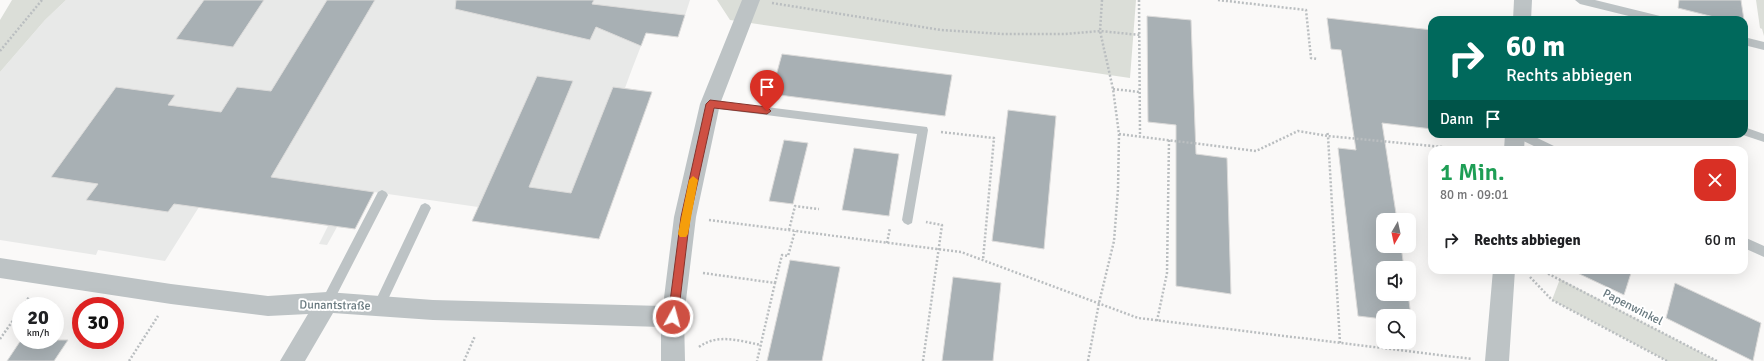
<!DOCTYPE html>
<html lang="de">
<head>
<meta charset="utf-8">
<style>
	body { margin:0; font-family:Signika,sans-serif; background:#f6f6f6; color:#202124; height:100vh; display:flex; flex-direction:column; font-size:15px; white-space:nowrap }
	* { box-sizing:border-box; margin:0 }
	p { font-size:13px; color:#757577 }
	.icon { flex:none; width:22px; height:22px; fill:none; stroke:currentColor; stroke-width:2; stroke-linecap:round; stroke-linejoin:round }
	.map { position:relative; flex:1; overflow:hidden }
	.drawer { position:absolute; left:1428px; top:146px; width:320px; height:128px; display:flex; flex-direction:column; background:#fff; border-radius:12px; box-shadow:0 4px 16px #0002 }
	.drawer>* { flex:none }
	.top-card { position:absolute; left:1428px; top:16px; width:320px; height:122px; border-radius:12px; box-shadow:0 4px 16px #0002; background:#00695c; color:#fff; overflow:hidden }
	.needle { width:26px; rotate:189deg }
	.tools { position:absolute; left:1376px; top:213px; display:grid; gap:8px }
	.tools a { display:grid; place-items:center; width:40px; height:40px; border-radius:8px; background:#fff; box-shadow:0 4px 16px #0002; font-size:20px }
	.speed { position:absolute; left:12px; top:297px; display:flex; gap:8px; font-size:20px; font-weight:700; text-align:center }
	.speed>* { display:grid; place-content:center; width:52px; height:52px; border-radius:50%; background:#fff; box-shadow:0 4px 16px #0002; line-height:1 }
	.speed small { font-size:10px; font-weight:400 }
	.speed .limit { border:6px solid #d22; background:#fff; color:#111 }
	.pin { position:absolute; display:grid; place-items:center; width:34px; height:34px; color:#fff; margin:-41px -17px; border-radius:50% 50% 50% 0; rotate:-45deg; box-shadow:0 0 4px #0007 }
	.pin .icon { rotate:45deg }
	.me { position:absolute; width:44px; margin:-22px; rotate:7deg; stroke-linejoin:round; filter:drop-shadow(0 0 3px #0008) }
	.turn { display:flex; align-items:center; gap:14px; height:84px; padding:0 12px; font-size:18px }
	.turn .icon { width:52px; height:52px; stroke-width:2.5 }
	.turn b { display:block; font-size:28px; line-height:34px }
	.then { display:flex; align-items:center; height:38px; padding:0 12px; background:#0003; gap:8px; font-size:15px }
	.round { display:grid; place-items:center; flex:none; width:42px; height:42px; border-radius:12px; background:#f6f6f6 }
	.headline { display:flex; align-items:center; justify-content:space-between; height:68px; padding:0 12px }
	h1 { font-size:24px; font-weight:600; line-height:30px; color:#1e9e55 }
	ul { padding:0; list-style:none }
	li { display:flex; align-items:center; gap:12px; height:52px; padding:0 12px }
	li div { flex:1 }
	li b { display:block; font-size:15px }
	li em { font-style:normal }
	.map>svg:first-child { display:block }
	.built { fill:#e8e9e8 }
	.green { fill:#dbded8 }
	.building { fill:#a8b0b4; stroke:#dcdbda }
	.lines { fill:none; stroke-linecap:round; stroke-linejoin:round }
	.path { stroke:#babec0; stroke-width:2.5; stroke-dasharray:2 2; stroke-linecap:butt }
	.lane { fill:#bdc3c5; fill-rule:evenodd }
	.street { fill:#bdc3c5; fill-rule:evenodd }
	.route { fill:#ce5043; stroke:#86342c }
	.slow { fill:#f59e0b }
	.labels { text-anchor:middle; stroke-width:4; stroke-linejoin:round; paint-order:stroke }
	.street-label { font-size:12px; fill:#68797f; stroke:#fff }
</style>
</head>
<body>
<div class="map">
<svg width="1764" height="361" viewBox="0 0 1764 361">
	<rect width="100%" height="100%" fill="#faf9f8"/>
	<path class="built" d="M66,0h624l-12,37 -32,-4 -14,36 -7,19 27,4 -53,147 -127,-18 6,-14 -104,-15 -19,37 -18,-2 -10,18 -8,-1 9,-18 -129,-19 -34,54 -67,-11 -2,5 -96,-15v-168l45,-52z"/>
	<path class="green" d="M12,0h54l-21,20 -45,52v-52z
		M717,0h419l-6,78 -400,-58z
		M1756,0h8v36l-2,-7 -2,-1z
		M1560,279l157,82h-50l-115,-61z"/>
	<path class="building" d="M204,0h60l-31,47 -57,-8z
		M327,0h48l-104,177 103,15 -19,37 -181,-25 -6,8 -82,-12 12,-16 -47,-7 65,-90 59,8 -7,10 53,7 16,-25 34,4z
		M456,0h138l-2,4 93,11 -7,22 -32,-4 -5,13 -45,-19 -6,13 -135,-31z
		M1679,0h62l3,20h-18l-48,-12z
		M1147,16l44,4 5,134 31,4 4,136 -55,-8v-161l-28,-3z
		M1327,18l105,12v99l-50,-6 15,97h-14v26h18l3,22h-21v26h25l4,29h-3v-7h-26v3l-25,-3 -20,-168 18,2 -15,-100 -10,-1z
		M782,54l170,21 -7,41 -174,-22z
		M537,76l36,5 -44,106 42,6 42,-106 39,5 -53,147 -127,-18z
		M1008,110l48,6 -12,133 -52,-8z
		M784,140l24,3 -15,61 -24,-3z
		M854,148l45,6 -10,62 -47,-6z
		M790,260l50,7 -18,94h-55z
		M1571,270h61l-8,25z
		M953,277l48,6 -8,78h-51z
		M1675,283l86,40 -8,38 -87,-43z
		M21,340h47l-14,21h-47z"/>
	<g class="lines">
		<path class="path" d="M1139,0l1,136
			M1218,0l88,10 5,48 7,1
			M772,3l169,27 62,4h62l35,-3 40,4
			M0,51l42,-51
			M1113,89l27,3
			M941,132l53,6 -11,122
			M1119,134l137,17 42,-20 30,5 -1,-5
			M709,220l252,32 177,66 334,41
			M789,230l6,-24 24,3
			M887,243l3,-15
			M1541,270l176,91
			M703,273l72,10 -18,78
			M1530,277l22,23 115,61
			M775,283l7,-28 6,1 7,-25
			M23,306l6,-9
			M1157,321l10,-48 2,-133
			M0,339l21,-30
			M1340,343l-12,-207 146,14
			M699,347c19,-14 41,-6 62,-2
			M129,361l29,-45
			M464,361l11,-25
			M923,361l19,-136 -16,-3
			M1088,361l11,-58 15,-62 4,-52 1,-55 -6,-45 -13,-58 2,-31"/>
		<path class="lane" d="M1575,0h20l65,16 5,4h-20l-65,-16z
			M1744,37l20,5v8l-20,-5z
			M710,100l217,27 1,3 -16,93 -4,2 -4,-2 -2,-3 15,-86 -207,-26 -4,-1 -1,-3 1,-3z
			M1744,127l20,7v8l-24,-8h4z
			M1514,134h15l27,13 1,3h-15l-27,-13z
			M382,190l4,2 2,3 -57,111 -4,1 -4,-1 -2,-4 2,-4 55,-106z
			M425,203l4,2 2,3 -48,102 -4,1 -4,-1 -2,-4 2,-4 46,-97z
			M1744,237l20,9v11l-20,-9z"/>
		<path class="street" d="M742,0h18l-40,104 -24,113 -12,100 1,44h-24v-34l-228,-7 -100,-7 -28,48h-25l28,-47 -40,2 -97,-12 -171,-26v-20l171,26 97,12 59,-4 106,8 230,6 11,-89 26,-113z
			M1514,0h18l-1,20h-18z
			M1505,134h20l-1,16h-20z
			M1493,270h22l-6,91h-24z"/>
	</g>
	<path class="route" d="M710,100l57,7 4,4 -4,3 -53,-6 -24,109 -12,100 -2,4 -3,1 -4,-1 -1,-4 13,-100 25,-113z"/>
	<path class="slow" d="M693,176l5,4 -10,54 -2,3h-6l-2,-3 11,-54z"/>
	<g class="labels">
		<g class="street-label">
			<text transform="translate(335 305) rotate(1)" y="4">Dunantstraße</text>
			<text transform="translate(1633 307) rotate(27)" y="4">Papenwinkel</text>
		</g>
	</g>
</svg>
<div class="tools">
<a><svg class="needle" viewBox="-14 -14 28 28"><path d="M0-13l5 13h-10z" fill="#e53935"/><path d="M0 13l5-13h-10z" fill="#757577"/></svg></a>
<a><svg class="icon" aria-label="sound" viewBox="0 0 24 24"><path d="M4 9h4l5-4v14l-5-4H4zM17 9q2 3 0 6"/></svg></a>
<a><svg class="icon" aria-label="search" viewBox="0 0 24 24"><circle cx="10" cy="10" r="6"/><path d="M15 15l6 6"/></svg></a>
</div>
<div class="speed"><div>20<small>km/h</small></div><div class="limit">30</div></div>
<div class="pin" style="left:767px;top:111px;background:#d93025"><svg class="icon" aria-label="arrive" viewBox="0 0 24 24"><path d="M6 21V4h12l-3 4 3 4H6"/></svg></div>
<svg class="me" style="left:673px;top:317px" viewBox="-20 -20 40 40"><circle r="17" fill="#ce5043" stroke="#fff" stroke-width="3"/><path d="M0-11L8 9 0 5-8 9z" fill="#fff"/></svg>
<div class="top-card">
<div class="turn"><svg class="icon" aria-label="right" viewBox="0 0 24 24"><path d="M7 20v-9h11M14 6l5 5-5 5"/></svg><div><b>60 m</b>Rechts abbiegen</div></div>
<div class="then">Dann<svg class="icon" aria-label="arrive" viewBox="0 0 24 24"><path d="M6 21V4h12l-3 4 3 4H6"/></svg></div>
</div>
<section class="drawer">
<div class="headline"><div><h1>1 Min.</h1><p>80 m · 09:01</p></div><a class="round" style="background:#d93025;color:#fff"><svg class="icon" aria-label="close" viewBox="0 0 24 24"><path d="M6 6l12 12M18 6L6 18"/></svg></a></div>
<ul>
<li><svg class="icon" aria-label="right" viewBox="0 0 24 24"><path d="M7 20v-9h11M14 6l5 5-5 5"/></svg><div><b>Rechts abbiegen</b></div><em>60 m</em></li>
</ul>
</section>
</div>
</body>
</html>
